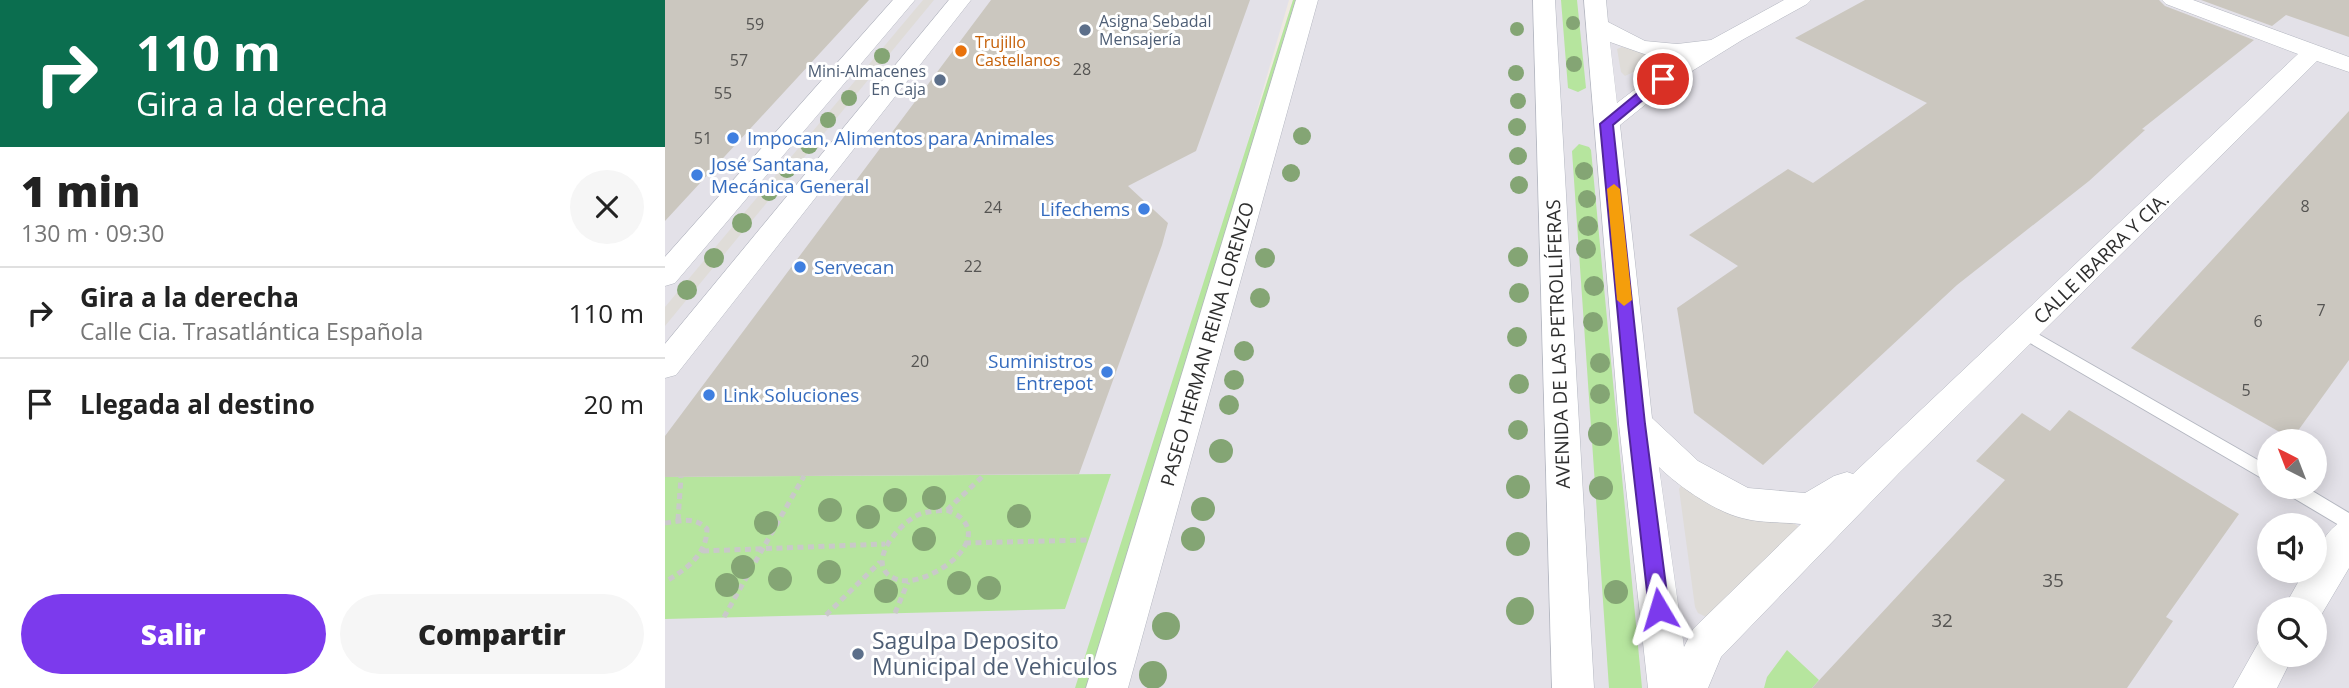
<!DOCTYPE html>
<html lang="es">
<head>
<meta charset="utf-8">
<style>
	body { margin:0; font-family:"Open Sans",sans-serif; background:#f6f6f6; color:#222; height:100vh; display:flex; flex-direction:column; font-size:26px; white-space:nowrap }
	* { box-sizing:border-box; margin:0 }
	p { font-size:23px; color:#767676 }
	.icon { flex:none; width:38px; height:38px; fill:none; stroke:currentColor; stroke-width:2; stroke-linecap:round; stroke-linejoin:round }
	.map { position:relative; flex:1; overflow:hidden }
	.details { display:flex; flex-direction:column; background:#fff; width:665px }
	.details>* { flex:none }
	.hud { background:#0b6e4f; color:#fff; overflow:hidden }
	.needle { width:46px; rotate:318deg }
	.tools { position:absolute; left:1592px; top:429px; display:grid; gap:14px }
	.tools a { display:grid; place-items:center; width:70px; height:70px; border-radius:50%; background:#fff; box-shadow:0 4px 18px #0003; font-size:35px }
	.pin { position:absolute; display:grid; place-items:center; width:60px; height:60px; color:#fff; margin:-30px; border:4px solid #fff; border-radius:50%; box-shadow:0 2px 7px #0007 }
	.me { position:absolute; width:77px; margin:-38px; rotate:353deg; stroke-linejoin:round; filter:drop-shadow(0 0 5px #0008) }
	.turn { display:flex; align-items:center; gap:24px; height:147px; padding:0 21px; font-size:32px }
	.turn .icon { width:91px; height:91px; stroke-width:2.5 }
	.turn b { display:block; font-size:49px; line-height:60px }
	.round { display:grid; place-items:center; flex:none; width:74px; height:74px; border-radius:37px; background:#f6f6f6 }
	.headline { display:flex; align-items:center; justify-content:space-between; height:119px; padding:0 21px }
	h1 { font-size:42px; font-weight:800; line-height:52px }
	.button { display:flex; gap:14px; margin-top:auto; padding:14px 21px }
	.button a { flex:1; height:80px; border-radius:42px; background:#7c3aed; color:#fff; font-size:28px; font-weight:800; line-height:80px; text-align:center }
	.button a+a { background:#f6f6f6; color:#222 }
	ul { padding:0; list-style:none }
	li { display:flex; align-items:center; gap:21px; height:91px; padding:0 21px; border-top:2px solid #e0e0e0 }
	li div { flex:1 }
	li b { display:block; font-size:26px }
	li em { font-style:normal }
	main { display:flex; flex:1; min-height:0 }
	.map>svg:first-child { display:block }
	.industrial { fill:#e3e1e8; fill-rule:evenodd }
	.green { fill:#b6e59e }
	.plaza { fill:#dfdcd8 }
	.building { fill:#cbc7bf }
	.lines { fill:none; stroke-linecap:round; stroke-linejoin:round }
	.service-casing { stroke:#b4b7c1; stroke-width:2 }
	.minor-casing { stroke:#b4b7c1; stroke-width:1 }
	.path { stroke:#c9c9c9; stroke-width:5; stroke-dasharray:6 4.5; stroke-linecap:butt }
	.service { fill:#fff; fill-rule:evenodd }
	.minor { fill:#fff; fill-rule:evenodd }
	.tree { fill:#84a574 }
	.route { fill:#7c3aed; stroke:#51269a; stroke-width:2 }
	.slow { fill:#f59e0b }
	.service-dot { fill:#5c6f8a; stroke:#fff; stroke-width:2.5 }
	.food-dot { fill:#e8710a; stroke:#fff; stroke-width:2.5 }
	.shop-dot { fill:#3f7fe0; stroke:#fff; stroke-width:2.5 }
	.labels { text-anchor:middle; stroke-width:6; stroke-linejoin:round; paint-order:stroke }
	.far-service-label { font-size:16px; fill:#4e5e75; stroke:#fff; text-anchor:start }
	.number-label { font-size:16px; fill:#555452 }
	.far-food-label { font-size:16px; fill:#c56008; stroke:#fff; text-anchor:start }
	.shop-label { font-size:19px; fill:#366cbe; stroke:#fff; text-anchor:start }
	.street-label { font-size:19px; fill:#2e2e2e; stroke:#fff }
	.near-number-label { font-size:19px; fill:#555452 }
	.near-service-label { font-size:23px; fill:#4e5e75; stroke:#fff; text-anchor:start }
</style>
</head>
<body>
<main>
<section class="details">
<div class="hud">
<div class="turn"><svg class="icon" aria-label="right" viewBox="0 0 24 24"><path d="M7 20v-9h11M14 6l5 5-5 5"/></svg><div><b>110 m</b>Gira a la derecha</div></div>
</div>
<div class="headline"><div><h1>1 min</h1><p>130 m · 09:30</p></div><a class="round"><svg class="icon" aria-label="close" viewBox="0 0 24 24"><path d="M6 6l12 12M18 6L6 18"/></svg></a></div>
<ul>
<li><svg class="icon" aria-label="right" viewBox="0 0 24 24"><path d="M7 20v-9h11M14 6l5 5-5 5"/></svg><div><b>Gira a la derecha</b><p>Calle Cia. Trasatlántica Española</p></div><em>110 m</em></li>
<li><svg class="icon" aria-label="arrive" viewBox="0 0 24 24"><path d="M6 21V4h12l-3 4 3 4H6"/></svg><div><b>Llegada al destino</b></div><em>20 m</em></li>
</ul>
<div class="button"><a>Salir</a><a>Compartir</a></div>
</section>
<div class="map">
<svg width="1684" height="688" viewBox="0 0 1684 688">
	<rect width="100%" height="100%" fill="#efe9e1"/>
	<path class="industrial" d="M0,0h624l-43,148 47,-148h1056v688h-1684zM1605,441h45v45h-45zM1605,525h45v45h-45zM1605,609h45v45h-45z"/>
	<path class="green" d="M628,0h3l-207,688h-14z
		M896,0h16l9,88 -8,4 -10,-4z
		M914,144l10,3 2,3 51,538h-33l-37,-537z
		M446,474l-46,135 -400,10v-142z
		M1122,650l32,30 -7,8h-48l3,-11z"/>
	<path class="plaza" d="M258,0h11l-269,326v-19z
		M957,47l34,9 2,4 -33,16 -4,-4 -4,-23z
		M1017,484l79,36 32,3 8,5 -95,89 -8,-4 -3,-6 -16,-118z"/>
	<path class="building" d="M0,0h204l-204,221z
		M326,0h259l-54,151 -68,35 40,37 -6,22 -83,229 -414,3v-41z
		M1200,0h294l6,6 89,34 -112,89 3,1 -56,51 -132,104 -194,180 -69,-52 -17,-105 61,-42 -49,-31 99,-66 25,14 114,-80 -132,-65z
		M1536,0h148v37l-63,-22 -14,11z
		M1684,111v249l-57,79 -161,-91z
		M1404,410l170,104 -73,103 7,4 -46,67h-315l193,-208 -29,-19 46,-48 28,18z"/>
	<g class="lines">
		<defs>
			<path id="service" d="M1359,326l246,141v16l-252,-147 -2,-4z
				M1614,486h25l45,27v18l-67,-40z"/>
			<path id="minor" d="M228,0h22l-240,283 -10,3v-29z
				M284,0h22l-295,375 -11,3v-34z
				M631,0h22l-190,688h-42z
				M868,0h22l39,688h-42z
				M919,0h22l2,22 37,19 32,3 34,-4 73,-40h27l-4,4 -65,36 -71,44 -51,41 32,293 46,43 50,27 57,5 29,-17 13,-4 6,2 445,-420 -132,-50 -4,-4h31l156,57v15l-32,-11 -418,412 -178,184 -13,31h-60l-29,-264zM945,42l40,14 33,1 -28,17 -38,29zM994,467c19,19 57,45 83,51 18,5 40,4 59,6l-108,105 -9,18z
				M1684,518v50l-32,54 -2,-13h-32l22,-39h10c0,-21 13,-45 34,-52z
				M1605,636v18h24l-17,34h-44l27,-48z"/>
		</defs>
		<use href="#service" class="service-casing"/>
		<use href="#minor" class="minor-casing"/>
		<path class="path" d="M282,510c4,2 11,5 14,8 29,27 -35,69 -62,62 -39,-11 -1,-57 21,-66 8,-3 18,-3 27,-4z
			M282,510l37,-35
			M13,520l3,-43
			M0,523c16,-2 30,-7 42,6 0,26 -22,41 -42,53
			M300,543l123,-3
			M38,551l182,-7
			M230,613l13,-31
			M161,615l54,-53
			M59,617l80,-141"/>
		<use href="#service" class="service"/>
		<use href="#minor" class="minor"/>
	</g>
	<g class="tree">
		<circle cx="908" cy="23" r="7"/>
		<circle cx="852" cy="29" r="7"/>
		<circle cx="217" cy="56" r="8"/>
		<circle cx="909" cy="64" r="8"/>
		<circle cx="851" cy="73" r="8"/>
		<circle cx="184" cy="98" r="8"/>
		<circle cx="853" cy="101" r="8"/>
		<circle cx="163" cy="120" r="8"/>
		<circle cx="852" cy="127" r="9"/>
		<circle cx="637" cy="136" r="9"/>
		<circle cx="144" cy="145" r="9"/>
		<circle cx="853" cy="156" r="9"/>
		<circle cx="122" cy="169" r="9"/>
		<circle cx="919" cy="171" r="9"/>
		<circle cx="626" cy="173" r="9"/>
		<circle cx="854" cy="185" r="9"/>
		<circle cx="104" cy="192" r="9"/>
		<circle cx="922" cy="199" r="9"/>
		<circle cx="77" cy="223" r="10"/>
		<circle cx="923" cy="226" r="10"/>
		<circle cx="921" cy="249" r="10"/>
		<circle cx="853" cy="257" r="10"/>
		<circle cx="49" cy="258" r="10"/>
		<circle cx="600" cy="258" r="10"/>
		<circle cx="929" cy="286" r="10"/>
		<circle cx="22" cy="290" r="10"/>
		<circle cx="854" cy="293" r="10"/>
		<circle cx="595" cy="298" r="10"/>
		<circle cx="928" cy="322" r="10"/>
		<circle cx="852" cy="337" r="10"/>
		<circle cx="579" cy="351" r="10"/>
		<circle cx="935" cy="363" r="10"/>
		<circle cx="569" cy="380" r="10"/>
		<circle cx="854" cy="384" r="10"/>
		<circle cx="935" cy="394" r="10"/>
		<circle cx="564" cy="405" r="10"/>
		<circle cx="853" cy="430" r="10"/>
		<circle cx="935" cy="434" r="12"/>
		<circle cx="556" cy="451" r="12"/>
		<circle cx="853" cy="487" r="12"/>
		<circle cx="936" cy="488" r="12"/>
		<circle cx="269" cy="498" r="12"/>
		<circle cx="230" cy="500" r="12"/>
		<circle cx="538" cy="509" r="12"/>
		<circle cx="165" cy="510" r="12"/>
		<circle cx="354" cy="516" r="12"/>
		<circle cx="203" cy="517" r="12"/>
		<circle cx="101" cy="523" r="12"/>
		<circle cx="259" cy="539" r="12"/>
		<circle cx="528" cy="539" r="12"/>
		<circle cx="853" cy="544" r="12"/>
		<circle cx="78" cy="567" r="12"/>
		<circle cx="164" cy="572" r="12"/>
		<circle cx="115" cy="579" r="12"/>
		<circle cx="294" cy="583" r="12"/>
		<circle cx="62" cy="585" r="12"/>
		<circle cx="324" cy="588" r="12"/>
		<circle cx="221" cy="591" r="12"/>
		<circle cx="951" cy="592" r="12"/>
		<circle cx="855" cy="611" r="14"/>
		<circle cx="501" cy="626" r="14"/>
		<circle cx="488" cy="675" r="14"/>
	</g>
	<path class="route" d="M993,76l10,3 -55,46 32,299 24,185 -3,6 -7,3 -7,-3 -3,-6 -21,-185 -28,-300z"/>
	<path class="slow" d="M949,184l6,5 12,111 -8,6 -7,-6 -10,-111z"/>
	<g class="service-dot">
		<circle cx="420" cy="30" r="7"/>
		<circle cx="275" cy="80" r="7"/>
		<circle cx="193" cy="654" r="7"/>
	</g>
	<circle class="food-dot" cx="296" cy="51" r="7"/>
	<g class="shop-dot">
		<circle cx="68" cy="138" r="7"/>
		<circle cx="32" cy="175" r="7"/>
		<circle cx="479" cy="209" r="7"/>
		<circle cx="135" cy="267" r="7"/>
		<circle cx="442" cy="372" r="7"/>
		<circle cx="44" cy="395" r="7"/>
	</g>
	<g class="labels">
		<g class="far-service-label">
			<text x="434" y="27">Asigna Sebadal<tspan x="434" dy="18">Mensajería</tspan></text>
			<text x="261" y="77" text-anchor="end">Mini-Almacenes<tspan x="261" dy="18">En Caja</tspan></text>
		</g>
		<g class="number-label">
			<text x="90" y="30">59</text>
			<text x="74" y="66">57</text>
			<text x="417" y="75">28</text>
			<text x="58" y="99">55</text>
			<text x="38" y="144">51</text>
			<text x="1640" y="212">8</text>
			<text x="328" y="213">24</text>
			<text x="308" y="272">22</text>
			<text x="1656" y="316">7</text>
			<text x="1593" y="327">6</text>
			<text x="255" y="367">20</text>
			<text x="1581" y="396">5</text>
		</g>
		<g class="far-food-label">
			<text x="310" y="48">Trujillo<tspan x="310" dy="18">Castellanos</tspan></text>
		</g>
		<g class="shop-label">
			<text x="82" y="145">Impocan, Alimentos para Animales</text>
			<text x="46" y="171">José Santana,<tspan x="46" dy="22">Mecánica General</tspan></text>
			<text x="465" y="216" text-anchor="end">Lifechems</text>
			<text x="149" y="274">Servecan</text>
			<text x="428" y="368" text-anchor="end">Suministros<tspan x="428" dy="22">Entrepot</tspan></text>
			<text x="58" y="402">Link Soluciones</text>
		</g>
		<g class="street-label">
			<text transform="translate(1436 258) rotate(-44)" y="7">CALLE IBARRA Y CIA.</text>
			<text transform="translate(542 344) rotate(-74)" y="7">PASEO HERMAN REINA LORENZO</text>
			<text transform="translate(893 344) rotate(-92)" y="7">AVENIDA DE LAS PETROLLÍFERAS</text>
		</g>
		<g class="near-number-label">
			<text x="1388" y="587">35</text>
			<text x="1277" y="627">32</text>
		</g>
		<g class="near-service-label">
			<text x="207" y="649">Sagulpa Deposito<tspan x="207" dy="26">Municipal de Vehiculos</tspan></text>
		</g>
	</g>
</svg>
<div class="tools">
<a><svg class="needle" viewBox="-14 -14 28 28"><path d="M0-13l5 13h-10z" fill="#e53935"/><path d="M0 13l5-13h-10z" fill="#767676"/></svg></a>
<a><svg class="icon" aria-label="sound" viewBox="0 0 24 24"><path d="M4 9h4l5-4v14l-5-4H4zM17 9q2 3 0 6"/></svg></a>
<a><svg class="icon" aria-label="search" viewBox="0 0 24 24"><circle cx="10" cy="10" r="6"/><path d="M15 15l6 6"/></svg></a>
</div>
<div class="pin" style="left:998px;top:79px;background:#d93025"><svg class="icon" aria-label="arrive" viewBox="0 0 24 24"><path d="M6 21V4h12l-3 4 3 4H6"/></svg></div>
<svg class="me" style="left:994px;top:609px" viewBox="-20 -20 40 40"><path d="M0-17L14 15 0 8-14 15z" fill="#7c3aed" stroke="#fff" stroke-width="4"/></svg>
</div>
</main>
</body>
</html>
